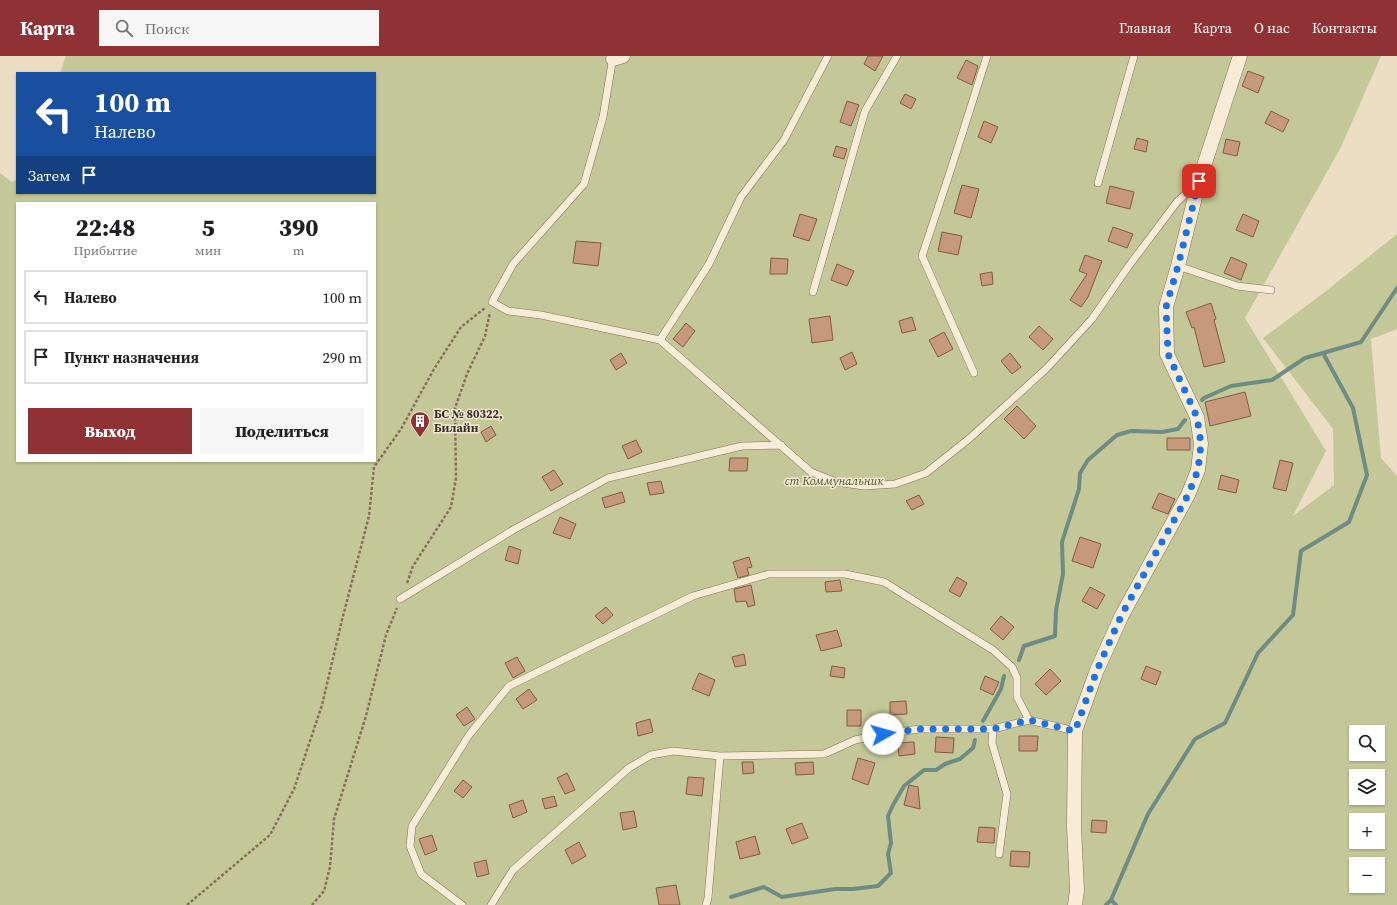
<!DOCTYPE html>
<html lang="ru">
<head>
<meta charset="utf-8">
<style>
	body { margin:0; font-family:"Source Serif 4",serif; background:#f6f6f6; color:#202124; height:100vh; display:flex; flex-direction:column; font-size:15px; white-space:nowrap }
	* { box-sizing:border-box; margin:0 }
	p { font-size:13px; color:#757577 }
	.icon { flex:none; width:22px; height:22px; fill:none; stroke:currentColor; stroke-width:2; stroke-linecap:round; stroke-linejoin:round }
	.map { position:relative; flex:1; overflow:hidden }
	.side { position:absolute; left:16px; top:146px; width:360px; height:260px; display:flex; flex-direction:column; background:#fff; border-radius:0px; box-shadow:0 1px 3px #0004 }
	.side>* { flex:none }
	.guide { position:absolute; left:16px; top:16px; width:360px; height:122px; border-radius:0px; box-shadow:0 1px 3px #0004; background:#1a4fa0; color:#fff; overflow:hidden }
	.tools { position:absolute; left:1349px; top:669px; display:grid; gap:8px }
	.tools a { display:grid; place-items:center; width:36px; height:36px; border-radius:0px; background:#fff; box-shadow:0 1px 3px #0004; font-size:20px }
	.pin { position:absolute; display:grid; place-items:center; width:34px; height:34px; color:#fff; margin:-17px; border-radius:8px; box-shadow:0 2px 6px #0006 }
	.me { position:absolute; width:44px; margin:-22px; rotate:83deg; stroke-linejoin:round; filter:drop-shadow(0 0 3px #0008) }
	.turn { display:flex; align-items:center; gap:14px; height:84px; padding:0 12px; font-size:18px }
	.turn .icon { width:52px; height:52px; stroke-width:2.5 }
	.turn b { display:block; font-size:28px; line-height:34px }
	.then { display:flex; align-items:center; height:38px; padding:0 12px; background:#0003; gap:8px; font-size:15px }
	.eta { display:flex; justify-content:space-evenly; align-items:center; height:68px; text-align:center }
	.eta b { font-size:24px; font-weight:800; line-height:28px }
	.primary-button { display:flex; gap:8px; margin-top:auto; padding:8px 12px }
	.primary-button a { flex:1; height:46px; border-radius:0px; background:#8f3135; color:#fff; font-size:16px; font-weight:800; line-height:46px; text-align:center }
	.primary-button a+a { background:#f6f6f6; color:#202124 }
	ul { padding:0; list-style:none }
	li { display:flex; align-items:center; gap:12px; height:54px; margin:0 8px 6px; padding:0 4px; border:2px solid #e0e0e0; border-radius:0px }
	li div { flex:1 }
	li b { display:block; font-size:15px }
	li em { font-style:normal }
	header { display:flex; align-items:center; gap:24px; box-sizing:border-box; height:56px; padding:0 20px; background:#8f3135; color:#fff }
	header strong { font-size:19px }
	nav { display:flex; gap:22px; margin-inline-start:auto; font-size:14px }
	.search { width:280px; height:36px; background:#f6f6f6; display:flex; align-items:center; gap:10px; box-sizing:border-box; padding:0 14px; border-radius:0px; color:#757577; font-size:15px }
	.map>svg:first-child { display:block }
	.green { fill:#c4c899; fill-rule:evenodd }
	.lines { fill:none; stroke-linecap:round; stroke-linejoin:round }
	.stream { stroke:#6e8c83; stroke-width:4 }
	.building { fill:#c6997d; stroke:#825a44 }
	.service-casing { stroke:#84705c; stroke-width:8 }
	.minor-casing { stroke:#84705c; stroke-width:15 }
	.path { stroke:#84705c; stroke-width:2.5; stroke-dasharray:3 2; stroke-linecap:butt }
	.service { stroke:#f6ecd7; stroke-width:7 }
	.minor { stroke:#f6ecd7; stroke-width:14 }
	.route { stroke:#1a73e8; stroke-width:7; stroke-dasharray:0 12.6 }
	.labels { text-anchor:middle; stroke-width:3; stroke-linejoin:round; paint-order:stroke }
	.poi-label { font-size:12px; font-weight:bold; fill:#35291f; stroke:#f3e9d4; text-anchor:start }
	.park-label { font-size:12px; font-style:italic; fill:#475027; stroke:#f3e9d4 }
</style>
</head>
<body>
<header>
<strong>Карта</strong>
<div class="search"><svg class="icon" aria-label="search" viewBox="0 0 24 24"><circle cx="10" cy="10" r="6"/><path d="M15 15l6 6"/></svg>Поиск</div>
<nav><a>Главная</a><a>Карта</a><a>О нас</a><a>Контакты</a></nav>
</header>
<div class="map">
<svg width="1397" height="849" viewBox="0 0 1397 849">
	<rect width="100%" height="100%" fill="#ebdec5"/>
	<path class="green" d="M66,0h1315l-40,91 -96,171 81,133 -33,65 41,-31 -1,-56 -70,-91 63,-47 71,-57v95l-26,10 10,119 16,18v429h-1397v-732l12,9 5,-3v14h358v-120h-315zM17,147h358v258h-358zM1356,676h22v22h-22zM1356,720h22v22h-22zM1356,764h22v22h-22zM1356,808h22v22h-22z"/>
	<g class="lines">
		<path class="stream" d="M1202,344l2,-2 27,-12 41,-6 33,-22 18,-5
			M1019,604l5,-14 31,-10 1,-26 7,-36 -1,-32 17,-53 1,-16 8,-13 29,-25 14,-4 31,1 16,-3 7,-9
			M983,665l18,-32 3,-13
			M731,841l33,-10 18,10 53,-8h18l25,-3 13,-13 -3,-19 3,-11 -3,-27 5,-11 11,-19 20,-16h12l9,-6 15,-5 13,-11 2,-8
			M1106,849l5,-5
			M1116,849l-5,-5 37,-86 47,-75 30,-16 33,-70 35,-38 8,-64 48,-29 18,-47 -14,-67 -30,-55 38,-11 36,-54"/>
	</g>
	<path class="building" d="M868,0h15l-8,15 -11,-7z
		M966,4l12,6 -6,19 -15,-7z
		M1248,15l16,6 -6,16 -16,-7z
		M905,38l11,5 -5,10 -11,-6z
		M847,45l12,4 -8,21 -11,-4z
		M1271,55l18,9 -6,12 -18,-9z
		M984,65l14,6 -7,16 -13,-6z
		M1137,82l11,3 -2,11 -12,-3z
		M1226,83l14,3 -3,14 -14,-3z
		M836,90l11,3 -3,10 -11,-3z
		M962,129l17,4 -8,29 -17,-5z
		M1110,130l24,6 -4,17 -24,-6z
		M800,158l17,5 -8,22 -16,-5z
		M1243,158l16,7 -6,16 -17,-7z
		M1113,171l20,7 -6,14 -19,-7z
		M942,176l20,4 -4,19 -20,-4z
		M576,185l25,2 -3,23 -25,-3z
		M1085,199l17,6 -14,36 -7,10 -11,-7 17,-26 -8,-3z
		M1231,201l16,7 -6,16 -17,-7z
		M771,202l17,1 -1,15h-17z
		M837,208l17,7 -7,15 -16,-6z
		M992,216l1,12 -11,2 -2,-12z
		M1211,247l5,16 -2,1 11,42 -21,5 -10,-40 -2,1 -6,-16z
		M830,260l3,24 -21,3 -3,-24z
		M912,261l4,13 -14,3 -3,-12z
		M686,267l9,8 -12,16 -10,-8z
		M1039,270l14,13 -10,11 -14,-13z
		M944,276l9,17 -15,8 -9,-17z
		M852,296l5,12 -12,6 -5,-12z
		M621,297l6,10 -11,7 -6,-10z
		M1010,297l11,14 -9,7 -11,-13z
		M1245,336l6,24 -41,10 -5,-24z
		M1017,350l19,20 -12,13 -20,-20z
		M491,370l5,9 -10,7 -5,-10z
		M1167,382h23v12h-23z
		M636,384l6,12 -14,7 -6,-13z
		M730,402h18l-1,13h-18z
		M1280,404l13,3 -7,28 -13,-3z
		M554,414l9,14 -12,7 -9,-14z
		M1221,419l18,5 -3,13 -18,-4z
		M661,425l3,12 -14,2 -3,-12z
		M622,436l3,10 -20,6 -3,-10z
		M1159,437l16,6 -7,15 -16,-6z
		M919,439l5,9 -12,6 -6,-9z
		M560,461l16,7 -6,15 -17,-6z
		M1080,481l21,7 -8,24 -21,-7z
		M509,490l12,4 -3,14 -13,-4z
		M749,501l3,10 -5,1 2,7 -11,3 -5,-16z
		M957,521l10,6 -7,14 -11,-6z
		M840,524l2,11 -16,1 -1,-10z
		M751,529l4,20 -7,2 -2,-6 -10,1 -2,-13z
		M1090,531l15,8 -8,14 -15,-8z
		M606,551l7,8 -10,9 -8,-8z
		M1001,560l13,11 -11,13 -13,-11z
		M837,574l5,16 -21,5 -5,-16z
		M744,598l2,11 -11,2 -3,-10z
		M517,601l8,14 -12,7 -8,-15z
		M832,610l13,2 -1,10 -14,-2z
		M1146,610l15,6 -5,13 -15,-6z
		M1050,613l11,12 -15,14 -11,-11z
		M699,617l16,7 -6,16 -17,-7z
		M985,620l14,6 -6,13 -13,-6z
		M529,633l8,11 -14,9 -7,-10z
		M906,645l1,13 -17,1v-13z
		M467,651l8,12 -11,7 -8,-11z
		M847,654h14v16h-14z
		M650,663l3,13 -15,4 -2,-13z
		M1019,680h19l-1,15h-18z
		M936,681l18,1 -1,15 -18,-1z
		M914,686l1,12 -16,2 -1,-13z
		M858,702l17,5 -7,22 -16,-6z
		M742,706h11l1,11 -11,1z
		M813,706l1,12 -18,1 -1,-12z
		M567,717l8,17 -10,4 -8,-16z
		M688,721l16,1 -2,18 -16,-2z
		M463,724l9,7 -9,11 -9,-7z
		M909,729l9,2 2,22 -16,-4z
		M554,740l3,10 -12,3 -3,-10z
		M523,744l4,12 -14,6 -4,-13z
		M634,755l3,16 -14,3 -3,-17z
		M1092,764l15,1 -1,12 -15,-1z
		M802,767l6,15 -16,6 -6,-15z
		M979,771l16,1 -1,15 -17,-1z
		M432,779l5,15 -12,5 -6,-16z
		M755,780l5,18 -20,5 -4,-17z
		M579,786l7,14 -14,8 -7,-14z
		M1011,795l19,1 -1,15 -19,-1z
		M486,804l3,14 -12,3 -3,-14z
		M676,829l4,20h-21l-3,-17z"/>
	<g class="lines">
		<defs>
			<path id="service" d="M613,1l-10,60 -19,67 -71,80 -21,38 16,9 33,4 119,25 151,132 25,10 28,4 31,-2 31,-11 44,-35 77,-70 45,-49 36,-52 49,-65 19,-18
				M1098,127l36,-127
				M1178,210l59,20 34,4
				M813,236l52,-181 32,-55
				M660,284l49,-76 32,-67 43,-57 44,-84
				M974,317l-52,-117 29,-87 36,-113
				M400,543l113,-69 95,-52 134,-32 39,-1
				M993,673l-1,14 15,51 -8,60
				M462,849l-41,-31 -11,-28 2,-20 57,-91 40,-49 184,-90 76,-22h76l39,8 109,68 19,17 5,11v19l12,23
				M491,849l22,-35 116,-102 22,-13 22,-4 47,5
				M706,849l2,-7 12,-142 104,-2 31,-14 28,-6 36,-5h74l36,-9 46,11"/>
			<path id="minor" d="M613,3l10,-3
				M1075,849l2,-15 -3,-63 1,-96 22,-61 25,-55 66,-120 10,-25 3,-26 -4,-27 -30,-63 -1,-47 12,-41 21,-85 41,-125"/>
		</defs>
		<use href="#service" class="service-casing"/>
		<use href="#minor" class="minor-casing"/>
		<path class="path" d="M407,527l6,-17 38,-59 5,-29 -1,-70 12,-34 18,-38 5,-24
			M187,849l83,-70 24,-46 28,-84 20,-85 27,-104 5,-49 27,-38 33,-60 27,-42 24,-19
			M312,849l12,-14 6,-24 4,-48 32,-103 20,-81 11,-27"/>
		<use href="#service" class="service"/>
		<use href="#minor" class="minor"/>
	</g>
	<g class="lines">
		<path class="route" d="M883,678l36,-5h74l36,-9 46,11 22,-61 25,-56 66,-119 10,-25 3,-26 -4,-27 -29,-63 -2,-47 12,-41 21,-85"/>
	</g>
	<defs>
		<symbol id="building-pin" viewBox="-11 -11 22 30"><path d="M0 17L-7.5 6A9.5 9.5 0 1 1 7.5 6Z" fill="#8f3135" stroke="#f3e9d4"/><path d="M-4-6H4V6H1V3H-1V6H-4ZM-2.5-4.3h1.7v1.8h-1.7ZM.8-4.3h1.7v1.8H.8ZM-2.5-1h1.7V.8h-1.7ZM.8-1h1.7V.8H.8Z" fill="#fff"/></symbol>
	</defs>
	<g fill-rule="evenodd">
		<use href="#building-pin" x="409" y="354" width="22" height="30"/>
	</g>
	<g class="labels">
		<g class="poi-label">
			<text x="434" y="362">БС № 80322,<tspan x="434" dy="14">Билайн</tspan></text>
		</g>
		<g class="park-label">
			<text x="834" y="429">ст Коммунальник</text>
		</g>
	</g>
</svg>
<div class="tools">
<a><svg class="icon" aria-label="search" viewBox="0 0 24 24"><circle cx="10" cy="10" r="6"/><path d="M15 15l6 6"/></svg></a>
<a><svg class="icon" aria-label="layers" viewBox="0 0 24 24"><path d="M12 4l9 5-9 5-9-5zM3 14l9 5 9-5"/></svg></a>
<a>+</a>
<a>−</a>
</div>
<div class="pin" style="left:1199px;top:125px;background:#d93025"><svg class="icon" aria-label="arrive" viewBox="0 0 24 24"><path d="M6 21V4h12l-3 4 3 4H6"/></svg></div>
<svg class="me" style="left:883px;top:678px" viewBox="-20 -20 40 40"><circle r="19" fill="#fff"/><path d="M0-13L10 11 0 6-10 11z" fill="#1a73e8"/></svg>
<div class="guide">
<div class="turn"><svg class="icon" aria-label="left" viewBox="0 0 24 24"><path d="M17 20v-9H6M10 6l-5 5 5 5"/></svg><div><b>100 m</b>Налево</div></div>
<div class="then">Затем<svg class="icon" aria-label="arrive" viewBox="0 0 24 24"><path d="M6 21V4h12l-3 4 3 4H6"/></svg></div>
</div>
<section class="side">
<div class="eta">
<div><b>22:48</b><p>Прибытие</p></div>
<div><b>5</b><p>мин</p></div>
<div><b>390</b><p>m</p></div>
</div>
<ul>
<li><svg class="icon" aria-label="left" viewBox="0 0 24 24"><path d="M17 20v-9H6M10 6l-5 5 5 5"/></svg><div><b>Налево</b></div><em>100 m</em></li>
<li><svg class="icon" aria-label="arrive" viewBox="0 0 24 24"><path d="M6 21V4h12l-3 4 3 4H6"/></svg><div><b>Пункт назначения</b></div><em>290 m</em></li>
</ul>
<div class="primary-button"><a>Выход</a><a>Поделиться</a></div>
</section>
</div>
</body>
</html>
